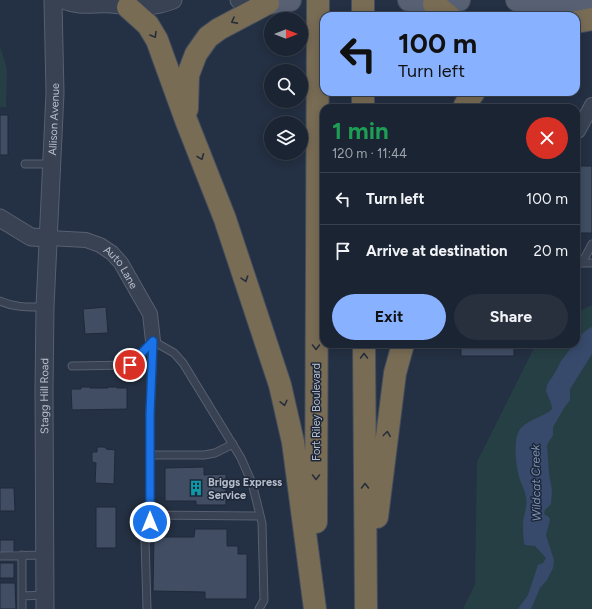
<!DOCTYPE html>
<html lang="en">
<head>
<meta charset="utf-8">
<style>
	body { margin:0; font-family:Figtree,sans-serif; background:#28303e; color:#f1f3f6; height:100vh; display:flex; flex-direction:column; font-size:15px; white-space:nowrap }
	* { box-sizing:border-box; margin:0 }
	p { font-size:13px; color:#a0a4ac }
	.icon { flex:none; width:22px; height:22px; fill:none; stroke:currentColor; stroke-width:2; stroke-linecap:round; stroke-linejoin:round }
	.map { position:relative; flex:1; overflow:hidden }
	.drawer { position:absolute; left:320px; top:104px; width:260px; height:244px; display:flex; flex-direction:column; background:#1b2432; border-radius:12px; box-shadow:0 2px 10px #0003,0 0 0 1px #39414d }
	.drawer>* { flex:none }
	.guide { position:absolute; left:320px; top:12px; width:260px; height:84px; border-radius:12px; box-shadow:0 2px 10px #0003,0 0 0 1px #39414d; background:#88b2ff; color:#111; overflow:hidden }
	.needle { width:26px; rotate:90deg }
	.fabs { position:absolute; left:264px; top:12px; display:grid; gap:8px }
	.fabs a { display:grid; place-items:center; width:44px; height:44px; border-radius:50%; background:#1b2432; box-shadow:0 2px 10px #0003,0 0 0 1px #39414d; font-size:20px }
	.pin { position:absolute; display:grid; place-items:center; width:34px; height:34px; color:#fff; margin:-17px; border:2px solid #fff; border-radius:50%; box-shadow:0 1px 4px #0007 }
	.me { position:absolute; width:44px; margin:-22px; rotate:0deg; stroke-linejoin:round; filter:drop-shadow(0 0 3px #0008) }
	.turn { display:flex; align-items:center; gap:14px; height:84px; padding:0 12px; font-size:18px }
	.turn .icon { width:52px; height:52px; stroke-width:2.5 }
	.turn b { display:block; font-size:28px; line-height:34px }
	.round { display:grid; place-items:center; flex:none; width:42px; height:42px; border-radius:21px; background:#28303e }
	.head { display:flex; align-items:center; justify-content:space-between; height:68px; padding:0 12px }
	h1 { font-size:24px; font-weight:700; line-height:30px; color:#1e9e55 }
	.cta { display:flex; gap:8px; margin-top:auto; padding:8px 12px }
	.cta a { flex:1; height:46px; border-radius:24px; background:#88b2ff; color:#111; font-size:16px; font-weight:700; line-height:46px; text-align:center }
	.cta a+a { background:#28303e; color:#f1f3f6 }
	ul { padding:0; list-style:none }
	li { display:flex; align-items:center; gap:12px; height:52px; padding:0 12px; border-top:1px solid #39414d }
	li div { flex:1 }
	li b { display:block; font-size:15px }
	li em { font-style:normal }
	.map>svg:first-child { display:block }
	.green { fill:#263f44 }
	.water { fill:#374a6b }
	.building { fill:#404d63; stroke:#1f293a }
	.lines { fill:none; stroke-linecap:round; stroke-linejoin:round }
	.service-casing { stroke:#576070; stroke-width:9 }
	.minor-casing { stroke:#576070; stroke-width:16 }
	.tertiary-casing { stroke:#576070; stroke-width:19 }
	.primary-casing { stroke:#424b5c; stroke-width:24 }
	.motorway-casing { stroke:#434d5d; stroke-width:24 }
	.service { stroke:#394253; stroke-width:7 }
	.minor { stroke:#394253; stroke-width:14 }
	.tertiary { stroke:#394253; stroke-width:17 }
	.primary { stroke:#576173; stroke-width:22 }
	.motorway { stroke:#796c55; stroke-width:22 }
	.oneway { stroke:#262e3b }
	.route-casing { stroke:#114b97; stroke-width:10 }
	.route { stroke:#1a73e8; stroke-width:7 }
	.labels { text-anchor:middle; stroke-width:3; stroke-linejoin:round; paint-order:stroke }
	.street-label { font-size:11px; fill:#b6becc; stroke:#1d2738 }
	.poi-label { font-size:11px; font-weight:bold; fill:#b6becc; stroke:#1d2738; text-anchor:start }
	.water-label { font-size:12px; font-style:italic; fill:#7b92b6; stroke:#1d2738 }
</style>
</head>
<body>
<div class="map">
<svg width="592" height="609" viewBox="0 0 592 609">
	<rect width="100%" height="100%" fill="#243043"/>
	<path class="green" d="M0,46l7,23 -1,38h-6z
		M592,305v304h-129l12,-25 2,-122 59,-118h40v-31z"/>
	<path class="water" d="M592,327v27l-22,35v11l-6,8 -11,19v8l-6,10 2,29 3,16 -1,14 -6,6 -1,4 5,3 1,3 -4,15 8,25 -1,8 -6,12 -7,8 -9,21h-13l10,-14 10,-30 5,-2 3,-5 -11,-12 -10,-1 -1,-2c-1,-7 -1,-15 -1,-21 1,-8 5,-17 3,-25 -1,-6 -4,-12 -6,-17 -4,-12 -7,-39 -1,-49 7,-12 26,-14 33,-22l-1,-6 -5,-12 1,-6 9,-14 5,-10 13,-17h2c2,-7 9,-14 16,-17z"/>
	<path class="building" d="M0,115h8v40h-8z
		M576,166h16v67h-16z
		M106,307l2,26 -23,1 -2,-25z
		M461,344h53v12h-53z
		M81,387h9v1h18v-1h9v1h10v21l-55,1 -1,-21h10z
		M97,447h9v2l9,1 -1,34 -19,-1 1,-20 -4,-1v-10h5z
		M204,467v8l22,-1v31h-30v-4h-31v-33z
		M0,488h14l1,23h-15z
		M96,507h20v41h-20z
		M195,529h32v17h11v8h9v45h-42v-7l-52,-1 1,-54h40z
		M0,540h14v13h-14z
		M0,563h14v15h-14z
		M0,583h15l1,26h-16z"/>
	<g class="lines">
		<defs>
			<path id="service" d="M25,164h27
				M576,263h16
				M582,263l10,-19
				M0,301c15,7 29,6 45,6
				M153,341l21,12 9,10 58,95 11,25 10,40 2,77 -5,9
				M72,366l58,-1 23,-24
				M150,455h54l11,-2 18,-9
				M150,515l110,1
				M0,556l44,-1
				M22,596l22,-1
				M22,609v-54
				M147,609l-2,-70 5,-18v-107l3,-73"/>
			<g id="minor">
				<path d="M578,131l14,-26"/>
				<path id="s1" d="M49,238l37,2 14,5 12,8 9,10 29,51 3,27"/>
			</g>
			<g id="tertiary">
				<path d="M64,0c15,7 31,3 47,4 23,2 39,5 62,-4"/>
				<path d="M239,0l20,4 9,-1"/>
				<path d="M0,218l31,19 18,1"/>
				<path id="s2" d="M45,609l-1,-219 1,-83 10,-214 -2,-93"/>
			</g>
			<path id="primary" d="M409,0c17,3 33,6 50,0
				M517,0c26,11 47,12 75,8
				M268,3l22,-3"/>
			<path id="motorway" d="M363,0v16
				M434,4l15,12
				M128,7l20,18 9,15 29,80 39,99 55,166 13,57 22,167
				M576,22l16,-3
				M465,105l9,-13
				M363,108v-16
				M187,109l1,-34 8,-21 12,-17 11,-8 49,-26
				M364,344l2,265
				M377,517l18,-144 8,-29
				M316,522l2,-522"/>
		</defs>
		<use href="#service" class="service-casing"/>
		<use href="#minor" class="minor-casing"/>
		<use href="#tertiary" class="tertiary-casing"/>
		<use href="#primary" class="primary-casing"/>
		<use href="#motorway" class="motorway-casing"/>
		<use href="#service" class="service"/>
		<use href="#minor" class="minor"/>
		<use href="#tertiary" class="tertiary"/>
		<use href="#primary" class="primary"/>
		<use href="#motorway" class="motorway"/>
	</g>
	<defs><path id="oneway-chevron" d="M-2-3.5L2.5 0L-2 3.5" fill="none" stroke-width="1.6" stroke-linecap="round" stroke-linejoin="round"/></defs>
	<g class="oneway">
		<use href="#oneway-chevron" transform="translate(234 21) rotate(152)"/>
		<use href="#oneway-chevron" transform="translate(154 35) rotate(59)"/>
		<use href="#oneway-chevron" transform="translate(201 157) rotate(68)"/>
		<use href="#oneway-chevron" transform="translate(245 279) rotate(72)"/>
		<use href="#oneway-chevron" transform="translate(316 347) rotate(90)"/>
		<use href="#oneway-chevron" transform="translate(364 356) rotate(-90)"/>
		<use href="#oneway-chevron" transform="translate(284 403) rotate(77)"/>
		<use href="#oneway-chevron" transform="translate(387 434) rotate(-83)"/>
		<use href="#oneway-chevron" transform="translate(316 477) rotate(90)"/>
		<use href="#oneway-chevron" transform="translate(365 486) rotate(-90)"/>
	</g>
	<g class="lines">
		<defs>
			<path id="route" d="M130,365l23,-24 -3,73v108"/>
		</defs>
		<use href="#route" class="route-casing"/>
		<use href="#route" class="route"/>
	</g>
	<defs>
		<symbol id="building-bare" viewBox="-9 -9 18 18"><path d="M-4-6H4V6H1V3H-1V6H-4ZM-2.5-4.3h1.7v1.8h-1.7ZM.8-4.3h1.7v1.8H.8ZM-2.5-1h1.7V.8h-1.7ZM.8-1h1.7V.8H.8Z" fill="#0f9aa8" stroke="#1d2738" stroke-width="2.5" paint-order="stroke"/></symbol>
	</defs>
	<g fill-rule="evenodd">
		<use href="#building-bare" x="185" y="477" width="22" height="22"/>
	</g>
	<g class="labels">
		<g class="street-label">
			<text dy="4" stroke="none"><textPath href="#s2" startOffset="490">Allison Avenue</textPath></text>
			<text dy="4" stroke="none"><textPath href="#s1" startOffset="83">Auto Lane</textPath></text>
			<text dy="4" stroke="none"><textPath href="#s2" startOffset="213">Stagg Hill Road</textPath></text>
			<text transform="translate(316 412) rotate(-90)" y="4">Fort Riley Boulevard</text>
		</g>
		<g class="poi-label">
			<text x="208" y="486">Briggs Express<tspan x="208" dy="13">Service</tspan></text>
		</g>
		<g class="water-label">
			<text transform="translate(536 483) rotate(-91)" y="4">Wildcat Creek</text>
		</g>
	</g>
</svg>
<div class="fabs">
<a><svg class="needle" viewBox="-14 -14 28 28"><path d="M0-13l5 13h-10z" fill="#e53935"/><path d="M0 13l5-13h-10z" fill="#a0a4ac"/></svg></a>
<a><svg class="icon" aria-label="search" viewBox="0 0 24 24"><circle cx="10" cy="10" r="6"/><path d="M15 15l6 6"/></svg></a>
<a><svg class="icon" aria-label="layers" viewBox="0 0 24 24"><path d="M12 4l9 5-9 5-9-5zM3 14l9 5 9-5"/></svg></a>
</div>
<div class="pin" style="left:130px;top:365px;background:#d93025"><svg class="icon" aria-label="arrive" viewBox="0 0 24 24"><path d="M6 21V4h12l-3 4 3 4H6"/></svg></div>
<svg class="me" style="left:150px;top:522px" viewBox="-20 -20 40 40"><circle r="17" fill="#1a73e8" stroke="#fff" stroke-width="3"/><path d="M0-11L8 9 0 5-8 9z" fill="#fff"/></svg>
<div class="guide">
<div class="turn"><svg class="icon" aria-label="left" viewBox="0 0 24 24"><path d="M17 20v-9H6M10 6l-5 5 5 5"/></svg><div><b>100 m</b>Turn left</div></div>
</div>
<section class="drawer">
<div class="head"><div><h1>1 min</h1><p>120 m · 11:44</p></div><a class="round" style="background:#d93025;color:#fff"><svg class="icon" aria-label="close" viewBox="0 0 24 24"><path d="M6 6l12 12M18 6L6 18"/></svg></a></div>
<ul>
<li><svg class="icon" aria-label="left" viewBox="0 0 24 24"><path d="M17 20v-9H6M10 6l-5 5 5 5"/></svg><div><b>Turn left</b></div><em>100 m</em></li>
<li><svg class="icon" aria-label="arrive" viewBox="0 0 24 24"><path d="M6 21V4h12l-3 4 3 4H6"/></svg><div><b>Arrive at destination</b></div><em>20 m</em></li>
</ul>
<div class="cta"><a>Exit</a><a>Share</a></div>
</section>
</div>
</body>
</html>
